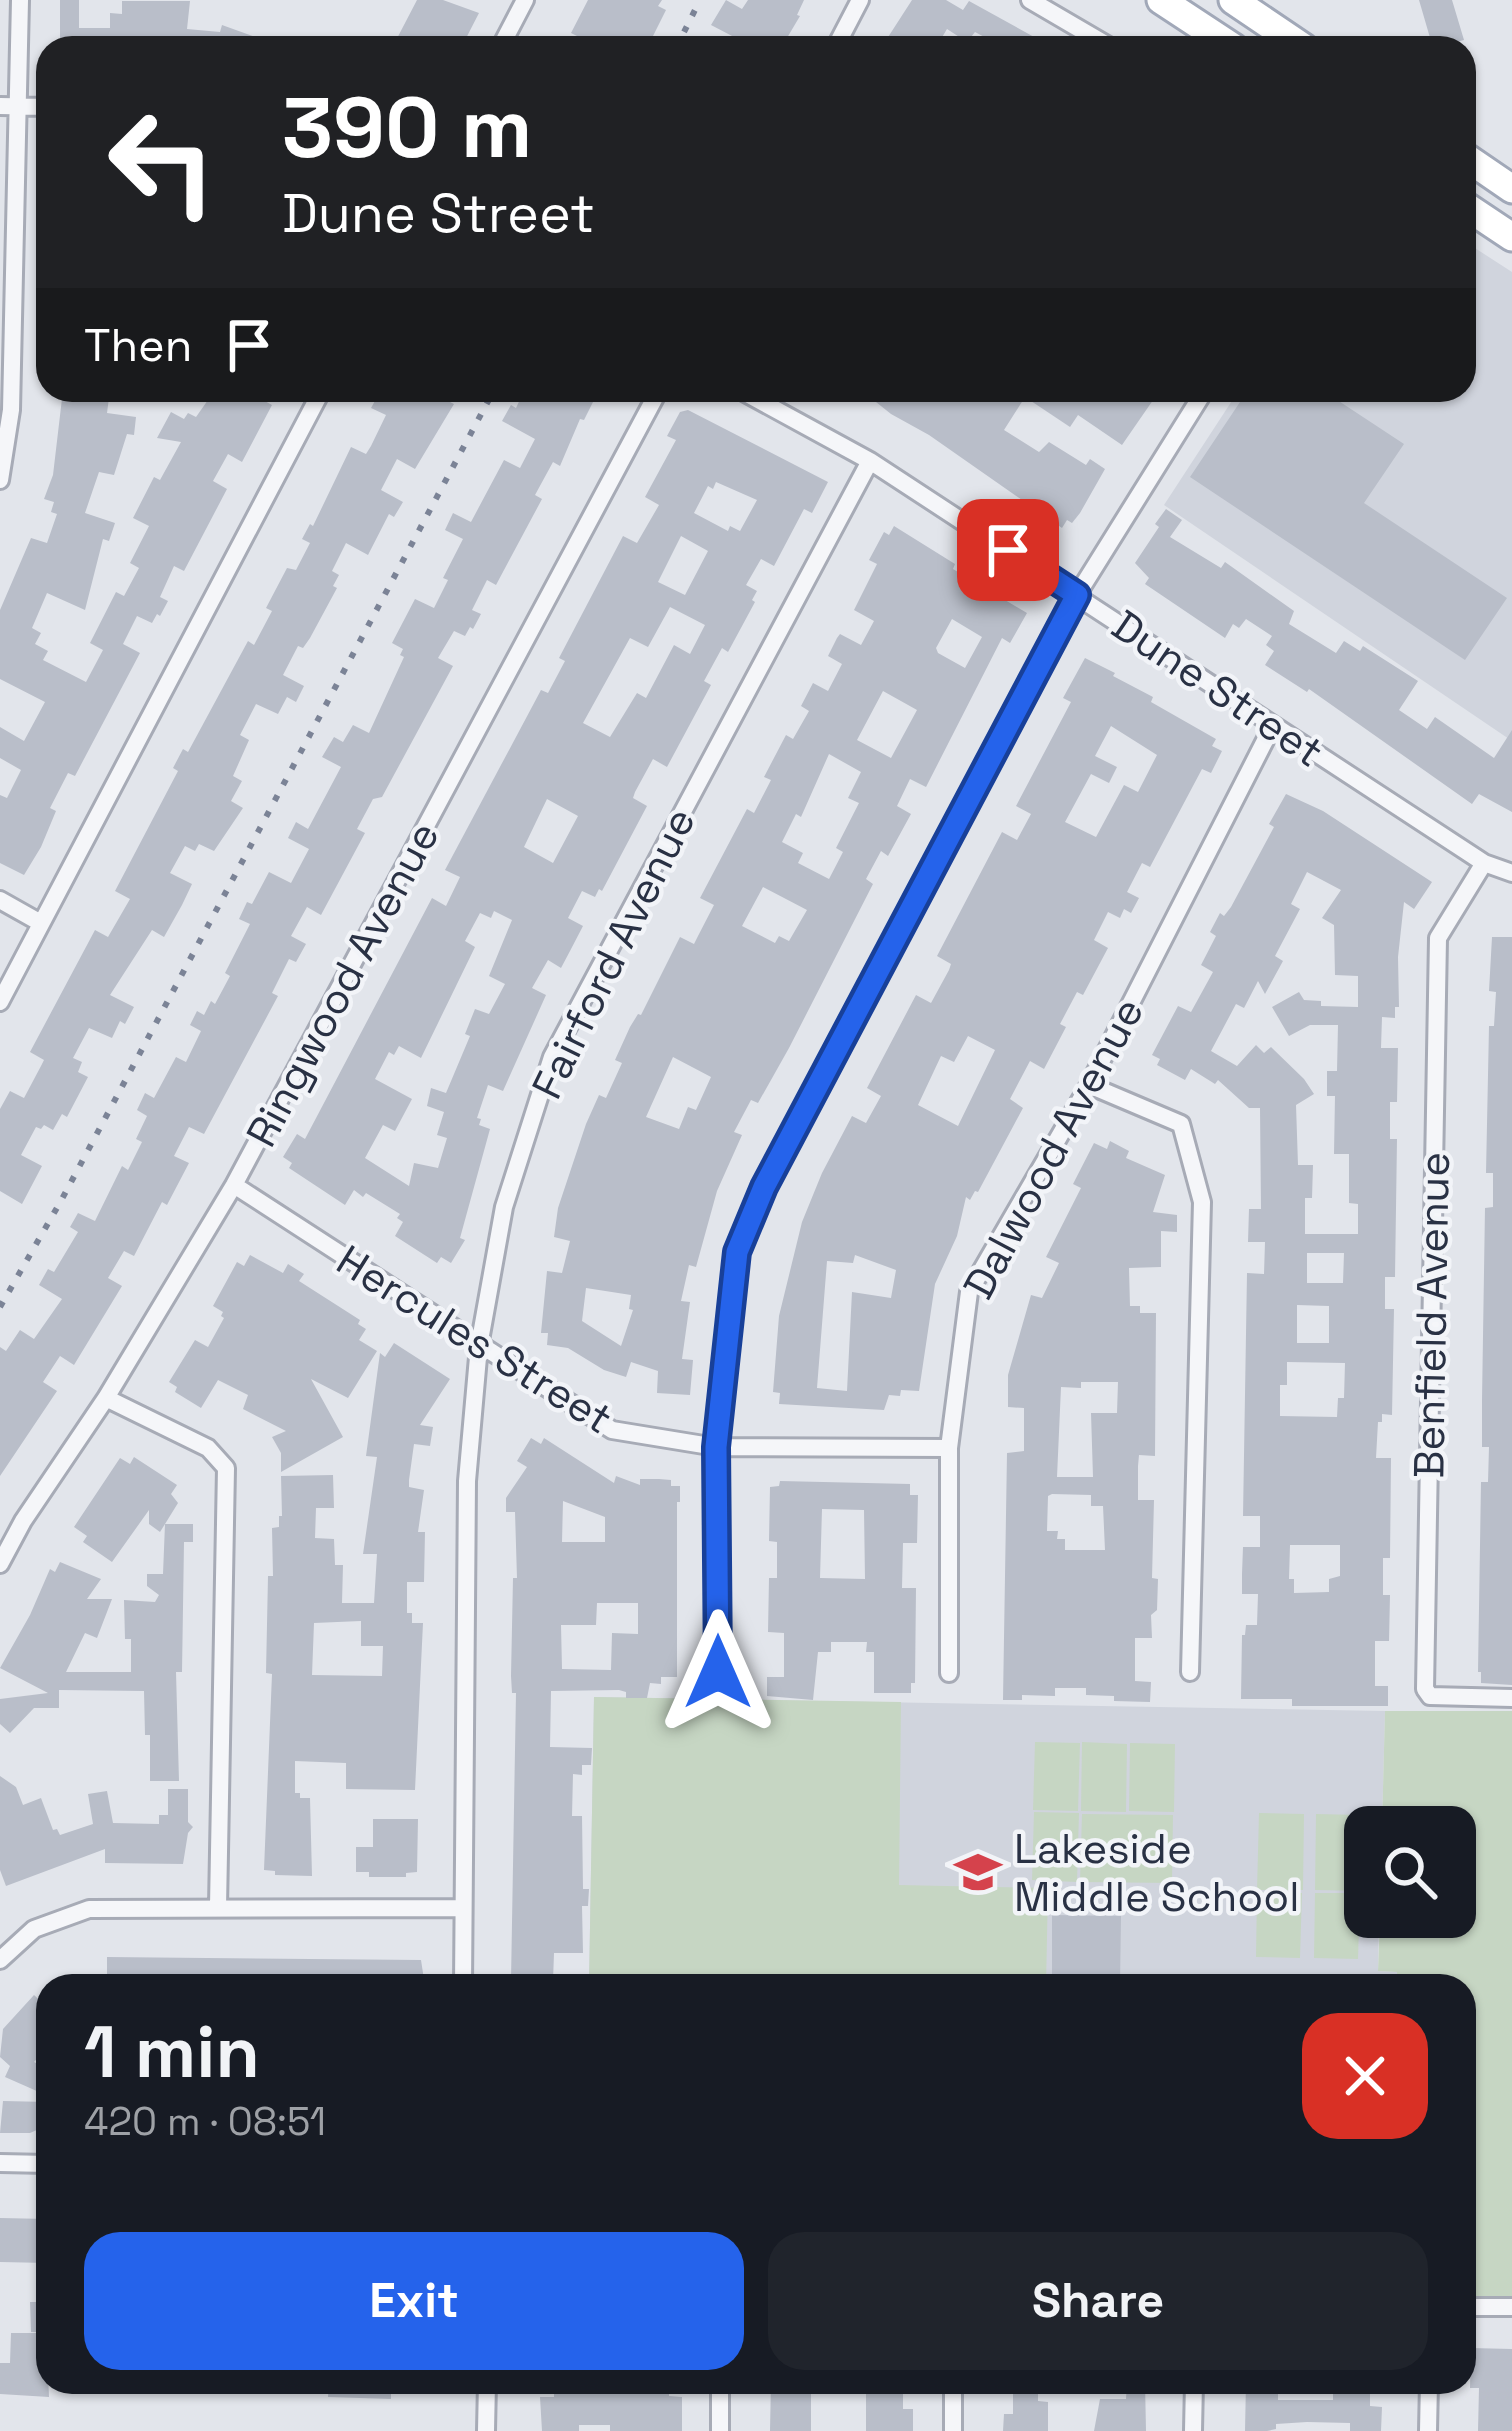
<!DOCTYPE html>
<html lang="en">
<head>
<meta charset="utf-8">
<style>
	body { margin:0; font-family:"Space Grotesk",sans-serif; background:#20242c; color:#f1f3f6; height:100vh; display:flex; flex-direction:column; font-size:45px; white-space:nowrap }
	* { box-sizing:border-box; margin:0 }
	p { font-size:39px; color:#9ea1a6 }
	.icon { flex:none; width:66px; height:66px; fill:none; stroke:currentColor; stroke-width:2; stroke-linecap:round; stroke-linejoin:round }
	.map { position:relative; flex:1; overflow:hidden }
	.details { position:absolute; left:36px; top:1974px; width:1440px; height:420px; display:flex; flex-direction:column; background:#171b24; border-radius:36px; box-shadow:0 3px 9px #0004 }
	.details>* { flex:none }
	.hud { position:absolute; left:36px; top:36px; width:1440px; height:366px; border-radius:36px; box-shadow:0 3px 9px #0004; background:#202124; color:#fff; overflow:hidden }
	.tools { position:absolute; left:1344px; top:1806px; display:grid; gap:24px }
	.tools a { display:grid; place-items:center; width:132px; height:132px; border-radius:24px; background:#171b24; box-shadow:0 3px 9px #0004; font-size:60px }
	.pin { position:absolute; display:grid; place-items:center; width:102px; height:102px; color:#fff; margin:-51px; border-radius:24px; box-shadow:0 6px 18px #0006 }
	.me { position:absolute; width:132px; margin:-66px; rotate:0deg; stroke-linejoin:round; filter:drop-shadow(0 0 9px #0008) }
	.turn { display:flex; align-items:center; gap:42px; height:252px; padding:0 48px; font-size:54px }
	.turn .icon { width:156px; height:156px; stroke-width:2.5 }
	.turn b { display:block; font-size:84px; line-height:102px }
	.then { display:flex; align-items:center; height:114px; padding:0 48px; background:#0003; gap:24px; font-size:45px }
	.round { display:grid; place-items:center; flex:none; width:126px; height:126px; border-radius:36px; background:#20242c }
	.head { display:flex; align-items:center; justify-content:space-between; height:204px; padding:0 48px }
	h1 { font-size:72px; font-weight:600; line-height:90px }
	.cta { display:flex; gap:24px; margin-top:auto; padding:24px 48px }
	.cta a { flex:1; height:138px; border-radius:36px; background:#2563eb; color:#fff; font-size:48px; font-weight:600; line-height:138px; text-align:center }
	.cta a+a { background:#20242c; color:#f1f3f6 }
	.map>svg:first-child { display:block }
	.built { fill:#d0d4dd }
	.green { fill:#c6d6c3 }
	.building { fill:#b9bec9; fill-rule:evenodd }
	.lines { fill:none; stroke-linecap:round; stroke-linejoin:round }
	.street-casing { stroke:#a7abb6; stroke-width:22 }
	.primary-casing { stroke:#a1a8b8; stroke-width:33 }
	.street { stroke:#f5f6f9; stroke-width:16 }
	.primary { stroke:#fff; stroke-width:27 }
	.rail { stroke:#7b8396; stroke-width:6; stroke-dasharray:6 12; stroke-linecap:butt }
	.route-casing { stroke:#184099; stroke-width:30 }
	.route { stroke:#2563eb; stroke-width:21 }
	.labels { text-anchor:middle; stroke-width:9; stroke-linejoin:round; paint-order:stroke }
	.street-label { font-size:42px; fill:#293144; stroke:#f2f4f8 }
	.poi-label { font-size:42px; fill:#293144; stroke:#f2f4f8; text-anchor:start }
</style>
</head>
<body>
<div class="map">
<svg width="1512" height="2431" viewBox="0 0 1512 2431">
	<rect width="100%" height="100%" fill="#e2e5eb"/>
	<path class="built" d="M1464,241l48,31v469l-348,-236 75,-115h225z
		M594,1697l791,14 -3,116h-17v90h14l-1,54 19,1v14h-808z"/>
	<path class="green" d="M594,1697l307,5 -2,183 149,3 -2,98h-218l-40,-9 -8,9h-191z
		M1385,1711h127v586h-48v-311h-67v-14l-19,-1 2,-54h75v-90h-73z
		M1035,1742l45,1 -2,68 -45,-1z
		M1082,1742l45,2 -1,68 -45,-1z
		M1130,1743l45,1 -1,68 -45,-1z
		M1034,1812l45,1 -2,69 -45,-2z
		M1259,1813l45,1 -1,76h-46z
		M1082,1814l91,1 -1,68 -92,-1z
		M1316,1814l45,1 -1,76 -45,-1z
		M1257,1892l45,1 -2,65 -44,-1z
		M1315,1893h45l-2,66 -44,-1z"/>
	<path class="building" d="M60,0h19v28h31v-15l12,1v-13h68l-3,28 33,3 2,-7 53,19 -1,4h-53l-25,-7 -1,7h-135z
		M417,0h26l36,13 -18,35h-69z
		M588,0h74l-4,6 8,4 -19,38h-67l5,-8 -14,-7z
		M726,0l16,9 6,-9h56l-7,15 3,1 -19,32h-54l7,-11 -23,-12z
		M912,0h34l17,10 6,-9 85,47h-49l-30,-16 -8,10 -20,-13 -9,15 -6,-4 -4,8h-47z
		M1419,0h33l12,40 -31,8z
		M63,390h47l-3,23 29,4 -2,18 -7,-1 -13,41 -15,-3 -14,41 30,10 -6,18 -6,-2 -18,71 -38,-17 -15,35 9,5 -6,11 13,7 -5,9 43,22 17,-32 -13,-7 26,-51 8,4 15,-28 -9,-5 19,-37 -16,-8 21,-41 6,3 21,-38 -24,-4 14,-26 13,7 4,-6 8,4 19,-27h42l8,5 -2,5 9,5 -30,57 -14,-8 -15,27 14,8 -43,82 -10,-5 -14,31 8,4 -8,15 -3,-2 -5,9 -15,-7 -14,28 17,9 -65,123 -7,-3 -18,35 6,3 -15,36 -17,28 -24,-12v-68l7,3 14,-28 -21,-12v-31l24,14 21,-39 -45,-23v-69l31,-72 16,5 10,-29 -6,-2 3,-10 -10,-3 9,-24z
		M381,390h45l28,14 -39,65 -18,-10 -16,31 22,12 -9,15 -5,-3 -21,41 -22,-12 -14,28 7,4 -6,11 4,2 -27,50 -7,10 -5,-2 -15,29 21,11 -8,16 -9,-5 -9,17 -22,-10 -16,31 9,5 -16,36 9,5 -11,20 12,7 -29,43 -15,-7 -4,7 -10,-5 -15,27 22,11 -10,21 -18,32 -12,-7 -42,65 24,12 -9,17 -5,-3 -8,17 -23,-10 -16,30 9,4 -4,10 10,5 -21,40 -5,-3 -9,16 -9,-5 -3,4 -5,-2 -15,28 21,11 -20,38 -22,-13v-82l10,-18 14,7 17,-32 3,-6 -14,-8 65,-122 13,7 22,-38 -15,-8 63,-120 -5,-3 10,-19 5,3 60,-111 6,4 18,-34 -6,-3 21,-40 9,2 14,-27 -8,-4 8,-15 3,2 38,-79 15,7 5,-8 15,-31 -15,-7z
		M553,390h46l-15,30 -4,-1 -20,47 -7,-4 -18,33 7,4 -46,86 -9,-5 -15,30 9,4 -8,15 -3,-2 -5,9 -11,-5 -16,27 15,8 -71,131 -9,2 -16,30 8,4 -44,82 -14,-8 -16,29 15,8 -10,18 -7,-3 -17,34 6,3 -74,138 -15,-7 -15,29 15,7 -22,42 -5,-3 -28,54 -10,-5 -16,27 14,8 -48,79 -14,-9 -17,26 14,9 -57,85v-129l6,4 14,-21 14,9 28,-40 -23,-14 9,-16 6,3 24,-40 -8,-5 8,-14 17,8 27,-55 6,4 14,-28 -6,-3 11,-23 -10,-6 8,-17 9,5 22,-41 10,5 15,-31 -11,-6 7,-14 7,4 7,-14 4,3 15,-28 -5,-3 25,-49 -11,-5 8,-17 5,2 17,-32 22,11 18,-34 -21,-11 8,-16 12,7 33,-62 -19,-10 12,-20 9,5 10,-17 16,8 35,-76 -4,-2 3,-6 -11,-6 23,-44 19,9 14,-28 -5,-2 20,-39 -18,-9 8,-17 18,9 33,-62 16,8 15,-29 -33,-18 9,-16 5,3 8,-17 23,11z
		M861,390h299l-38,55 -44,-30 -8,12 -45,-30 -21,33 35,22 10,-10 37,23 4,-6 15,10 -25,44 -8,10 -5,-3 -5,8 -133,-93 -38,-21z
		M1248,390h74l82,54 -40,59 143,95 -42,62 -275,-183z
		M688,410l140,72 -16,31 -8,-4 -30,57 -13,-7 -15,26 11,6 -5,9 3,2 -27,50 -6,-4 -18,33 7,4 -44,82 -14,-8 -18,33 -2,6 14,8 -45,85 -3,-2 -4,8 -13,-6 -14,27 15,8 -13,25 -9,17 -13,-8 -16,28 14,7 -43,96 -15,-6 -11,33 4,1 -2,6 11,4 -30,109 5,2 -14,23 -10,-6 -4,6 -42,-27 8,-14 -6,-4 3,-4 -34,-21 -3,4 -9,-7 -9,15 -56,-37 3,-5 -9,-6 14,-23 8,5 127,-241 14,8 14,-29 -15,-7 96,-180 7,3 17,-32 -6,-3 64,-122 14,7 22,-38 -14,-8 31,-57 -9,-4 13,-24zM716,482l41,18 -17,31 -10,-5 -2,5 -34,-18 14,-27 5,3zM681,536l27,15 -23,44 -27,-13zM670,607l35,18 -15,29 -16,-9 -28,53 -9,-5 -27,44 -27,-14 47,-85 18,9zM547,799l31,17 -25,47 -29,-16zM494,911l18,9 -23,56 16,8 -16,30 -14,-5 -10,25 5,2 -24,57 -15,-5 -4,18 17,6 -7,23 10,3 -9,30 -24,-5 -5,23 -44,-28 18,-33 12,6 17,-32 -37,-20 14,-27 5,3 5,-9 22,12 54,-111 -10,-6 15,-28 11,5z
		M1166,509l16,11 -12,17 51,31 4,-6 69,49 -5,13 47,29 8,-12 16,10 3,-5 55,35 -19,29 28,19 8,-12 59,41 18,-28v82l-33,-18 -7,10 -163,-115 -2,3 -42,-27 9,-14 -8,-6 6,-9 -26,-17 -7,9 -6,-4 -8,14 -80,-54 4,-6 -14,-15 24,-36 -4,-3z
		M894,526l61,38 -2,5 74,44 -17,30 -8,-5 -76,149 -16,-8 -13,27 14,8 -23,42 -7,-5 -15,28 7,5 -84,164 -31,55 -7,-3 -17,32 8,3 -25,56 -21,76 -7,-2 -8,36 9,1 -8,57 11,1 -3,35 -33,-2 1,-22 -27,-9 -5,15 -22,-7 -36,-22 -21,-3 1,-12h-7l6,-62 15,2 8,-32 -16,-4 4,-29 28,-84 13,-29 7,3 16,-35 -7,-3 15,-33 8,-13 3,1 39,-78 14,7 4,-8 16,-31 -14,-7 47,-89 7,4 17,-33 -7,-3 22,-42 7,4 16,-28 -8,-5 12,-23 15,8 14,-27 -14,-8 9,-18 3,-4 21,11 13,-24 -20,-11 23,-46 -8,-4 15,-28 5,3zM952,619l30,18 -17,31 -27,-15 -2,-5zM883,691l34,19 -26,48 -34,-18zM829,754l32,18 -13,26 11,5 -23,45 7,4 -14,27 -31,-16 5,-10 -21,-11 14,-28 5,3zM763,887l44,23 -18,31 -10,-5 -4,7 -33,-17zM673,1057l38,20 -15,33 -8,-3 -9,22 -33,-12zM586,1288l45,7 -2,14 4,1 -12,36 -39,-25z
		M1085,658l30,15 -2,3 40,21 -2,5 65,37 -4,7 10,5 -11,22 -9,-4 -52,98 -8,-4 -15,29 12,6 -8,15 -7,-4 -4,9 -12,-6 -14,28 14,8 -25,47 -6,-3 -17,32 6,3 -22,42 -14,-8 -20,38 13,9 -45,84 -3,-1 -5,9 -4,-3 -9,39 -22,48 -16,107 -18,-1 -1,6 -11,-1 -5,15 -105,-6 1,-11 -7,-1 6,-76 23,-94 20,-49 30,-57 14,7 15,-27 -14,-8 49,-93 15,8 18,-33 2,-6 -14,-8 65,-124 15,8 14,-26 -15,-8 55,-104 -8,-4zM1111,726l46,29 -19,37 -14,-7 -28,52 -31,-15 26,-48 18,9 8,-16 -22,-11zM968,1036l27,14 -37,76 -40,-21 23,-49 13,6zM855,1255l41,15 -5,28 -39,-6 -5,99 -30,-3 10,-127 26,2z
		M1286,794l37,17 109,71 -18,27 -10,-7 -6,55 1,50h-4v11l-13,-1 -1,31h17l-1,54h-7v37h7l-2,138h-10v32h9l-2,106 -10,-1v8h-4l-2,36h15l-1,100h-7v37h7l-1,46h-14v45h13v20h-96v-7h-51l1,-64h3l1,-10h11l1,-31h-16v-20l1,-27h17v-31h-17l4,-243 17,1 1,-32h-17l1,-33h12l-1,-101h-11l-31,-28 -3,4 -24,-15 -6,11 -28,-15 3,-6 -8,-4 26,-49 13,6 22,-40 -12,-7 15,-29 -6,-4 10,-19 4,3 7,-9 43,-80 -5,-3zM1307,872l34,18 -19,28 12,7 1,50 23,1v31l-37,-1v-5l-17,-1 -5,-8 -27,15 17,29 21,-11h28l-1,46h-10v25h8l-1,58h15v49l9,1v30h-53v-36h7l1,-33h-15l-2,-60 18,-11 -10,-15 -33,-32 -7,6 -8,-8 -19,21 -26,-15 25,-47 8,4 14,-27 7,13 18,-33 -8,-5 25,-47 -9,-5zM1307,1253h37l-1,30h-36zM1297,1305l32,1v37h-32zM1287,1362l58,1 -1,35h-6l-1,19 -57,-1v-31h7zM1290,1545h50v31l-11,3v13l-35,1v-14h-5z
		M1492,937h20v748l-31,-2v-11h-3l3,-190h7l1,-35h-7v-46l3,-193 8,-1v-34h-7l3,-147h5l2,-34 -7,-1z
		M1110,1141l19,10 -3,7 39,17 -12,37 24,3v17l-16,-1v36l-32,1 1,38h10v7h16l-1,143 -16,-1 -1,11v34h16l-2,78 6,1 -1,31 -6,5 1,23h-17v43l16,1 -1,20 -36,-1v-5l-28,-1v-7h-31v8l-33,-1v5h-19l4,-247 17,-2v-43l-16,-1v-32l23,-80 11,3 17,-35 -13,-6 35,-69 -8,-4 21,-41 13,6zM1081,1382h37l-1,31h-26l2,64h-36l4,-90 20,1zM1052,1494l39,1v11h12l2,44h-40v-11h-8l1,-8h-11l1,-35z
		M250,1255l33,18 5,-9 16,10 -5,7 61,39 -2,4 8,5 -7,11 18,11 -29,47 -37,-19 32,58 -62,35v-19l-9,-16 14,-6 -43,-22 5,-14 -30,-15 -17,28 -26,-16 2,-5 -8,-5 26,-42 13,7 16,-29 -3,-2 2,-4 -10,-6 24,-44 7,4z
		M394,1343l56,36 -30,46 13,2 -3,19 -16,-2 -5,36v7l15,3 -6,42h7l-1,50h-17v31h5v10h11l-8,167 -69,-1v-26l-51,-2v32h5v5h10l2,78 -37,-1v-4l-11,-1 8,-196 -6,-1 2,-97h5l-1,-48 7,-1v-11h3l-1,-40 52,-1 1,33h-18l-1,30 19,1 1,26h8l-1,38h32l3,-49h-14l14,-97 -11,-1 14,-103 5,4zM361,1621v25h22l-1,30 -70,-1 2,-52z
		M531,1438l10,6 3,-6 70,45 2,-7 24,9v-6h19l12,1v6h9v16h-3v175h-16v7l-11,-1 -3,15h-21v-6l-7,-2 -68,1 -1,56 42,1 -1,17h-9v10l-9,-1 -1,42h10l1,73h6l-1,17h-6l1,47h-29l-1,28 -42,-1 5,-287h-4l-1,-17 2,-98h4l-2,-66h-9v-14l21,-31 -10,-6zM563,1501l42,16v25h-43zM597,1603h41v31l-26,-1 -1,37 -49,-1 -1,-44h35z
		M134,1457l43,28 -6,9 7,9 -13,21h28v18h-9l-2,130h-6l3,109h-29v-46h-5l-1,-44 -85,-1v18h-25l-24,25 -10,-9v-25l48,-6 -48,-25 30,-53 20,-46 5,3 5,-10 41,17 -14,20h25l-15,39 -12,-5 -19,39h65v-33h-6l-1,-39 31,2 4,-7 -12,-9v-12h16l2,-50 -5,8 -11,-8v-14l-37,52 -29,-20 4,-6 -13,-9 46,-69 10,6z
		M780,1481l130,3v11h8l-1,48h-14l-1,45h14l-1,95h-4v10h-37v-41h-8l1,-10h-36v10h-13l-5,48 -46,-4v-19h17v-44l-16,-1 1,-54h8v-36l-8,-1 1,-54 9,-1zM822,1509l42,1 1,69 -45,-1z
		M0,1776l16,11 7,18 18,-7 12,32 4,-1 3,6 33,-11 -5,-30 19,-3 6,32 46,1v-9h9v-26h20v33l5,5 -5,6 -5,31 -78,-1v-14l-99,37 -6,-16z
		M373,1819h45l-1,53 -11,1v4h-37v-5h-13v-25h17z
		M1052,1915l69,1 -1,68h-68z
		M107,1957l314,3 4,26 -318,-1z
		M34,1995l14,13v39l-14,15 14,7 -9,23 -34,-15 5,-11 -10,-9 3,-28z
		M3,2101l45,1v23l-18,8h-30z
		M0,2218l48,1v44l-48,-1z
		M30,2302h18v30h-17z
		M11,2333h32v41h5l1,23 -49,-3v-31h10z
		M1471,2348l41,1v82h-34l1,-43h-9z
		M329,2382h62v17l-63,-2z
		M585,2382h21v7l63,1v6l13,1v34h-72v-6h-31v6h-37l-2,-34h14v-9l31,1z
		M771,2382h40v49h-41z
		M1013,2382h25v19l10,1v29h-45l1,-17h9z
		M1127,2382h18l1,49h-52l6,-32h26z
		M1246,2382h32v18h55v-18h37v24l12,1 -1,24h-31v-8l-43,-1 -31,2v5l-9,2h-22z
		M866,2393h37v16h10v22h-47z"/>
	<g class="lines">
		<defs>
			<path id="street" d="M1030,0l82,48
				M500,48l25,-48
				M835,48l25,-48
				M0,106l48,1
				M740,390l130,71 614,402 28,10
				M0,480l11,-70 9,-410
				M1484,863l-46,75 -13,751 5,7 82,2
				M0,900l39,22
				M0,1002l322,-612
				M1089,1085l92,39 21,78 -12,470
				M234,1185l378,245 104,17 233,1
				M106,1398l102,50 18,20 -8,439
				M0,1564l23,-43 83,-123 128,-213 425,-795
				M718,1672l-2,-225 21,-195 27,-65 313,-592 128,-205
				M949,1673v-225l20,-156 120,-207 184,-360
				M0,1960l34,-31 55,-20 374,-1
				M463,1986l4,-505 12,-135 25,-139 48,-150 318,-596
				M0,2163l48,1
				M1464,2307h48
				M486,2431l1,-49
				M720,2431v-49
				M953,2431v-49
				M1193,2431l1,-49
				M1428,2431l1,-49"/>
			<path id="primary" d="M1161,0l73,48
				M1233,0l71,48
				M1464,156l48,33
				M1464,205l48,32"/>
		</defs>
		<use href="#street" class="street-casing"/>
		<use href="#primary" class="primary-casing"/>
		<use href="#street" class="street"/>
		<use href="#primary" class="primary"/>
		<path class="rail" d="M676,48l24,-48
			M0,1307l62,-108 432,-809"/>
	</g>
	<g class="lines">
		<defs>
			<path id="route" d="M718,1672l-2,-225 21,-195 27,-65 313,-592 -69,-45"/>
		</defs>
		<use href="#route" class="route-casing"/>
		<use href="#route" class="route"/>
	</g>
	<defs>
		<symbol id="school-bare" viewBox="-9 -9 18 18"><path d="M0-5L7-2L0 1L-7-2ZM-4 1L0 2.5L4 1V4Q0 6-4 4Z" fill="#d5424c" stroke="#f2f4f8" stroke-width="2.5" paint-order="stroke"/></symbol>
	</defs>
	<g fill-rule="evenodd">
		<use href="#school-bare" x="945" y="1839" width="66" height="66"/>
	</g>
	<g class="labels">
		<g class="street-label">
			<text transform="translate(1218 688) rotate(34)" y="15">Dune Street</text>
			<text transform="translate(613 953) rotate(-64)" y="15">Fairford Avenue</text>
			<text transform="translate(342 984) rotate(-62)" y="15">Ringwood Avenue</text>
			<text transform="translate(1053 1148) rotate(-62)" y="15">Dalwood Avenue</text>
			<text transform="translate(1431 1315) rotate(-89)" y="15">Benfield Avenue</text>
			<text transform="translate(475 1339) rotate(32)" y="15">Hercules Street</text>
		</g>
		<g class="poi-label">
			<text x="1014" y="1863">Lakeside<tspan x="1014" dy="48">Middle School</tspan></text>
		</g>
	</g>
</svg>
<div class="tools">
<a><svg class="icon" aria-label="search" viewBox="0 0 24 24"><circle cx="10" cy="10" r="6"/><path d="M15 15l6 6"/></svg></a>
</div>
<div class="pin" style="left:1008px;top:550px;background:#d93025"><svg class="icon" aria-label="arrive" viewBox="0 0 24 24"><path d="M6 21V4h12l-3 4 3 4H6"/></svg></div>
<svg class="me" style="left:718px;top:1672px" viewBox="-20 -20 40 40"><path d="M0-17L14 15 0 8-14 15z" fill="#2563eb" stroke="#fff" stroke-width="4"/></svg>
<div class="hud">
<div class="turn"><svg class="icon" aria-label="left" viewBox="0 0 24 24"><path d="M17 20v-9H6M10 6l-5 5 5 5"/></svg><div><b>390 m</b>Dune Street</div></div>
<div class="then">Then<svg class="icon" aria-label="arrive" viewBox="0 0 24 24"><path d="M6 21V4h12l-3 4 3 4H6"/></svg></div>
</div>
<section class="details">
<div class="head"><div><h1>1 min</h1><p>420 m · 08:51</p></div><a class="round" style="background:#d93025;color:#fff"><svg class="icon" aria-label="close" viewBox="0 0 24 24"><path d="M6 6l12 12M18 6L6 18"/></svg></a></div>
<div class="cta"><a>Exit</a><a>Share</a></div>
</section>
</div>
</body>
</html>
